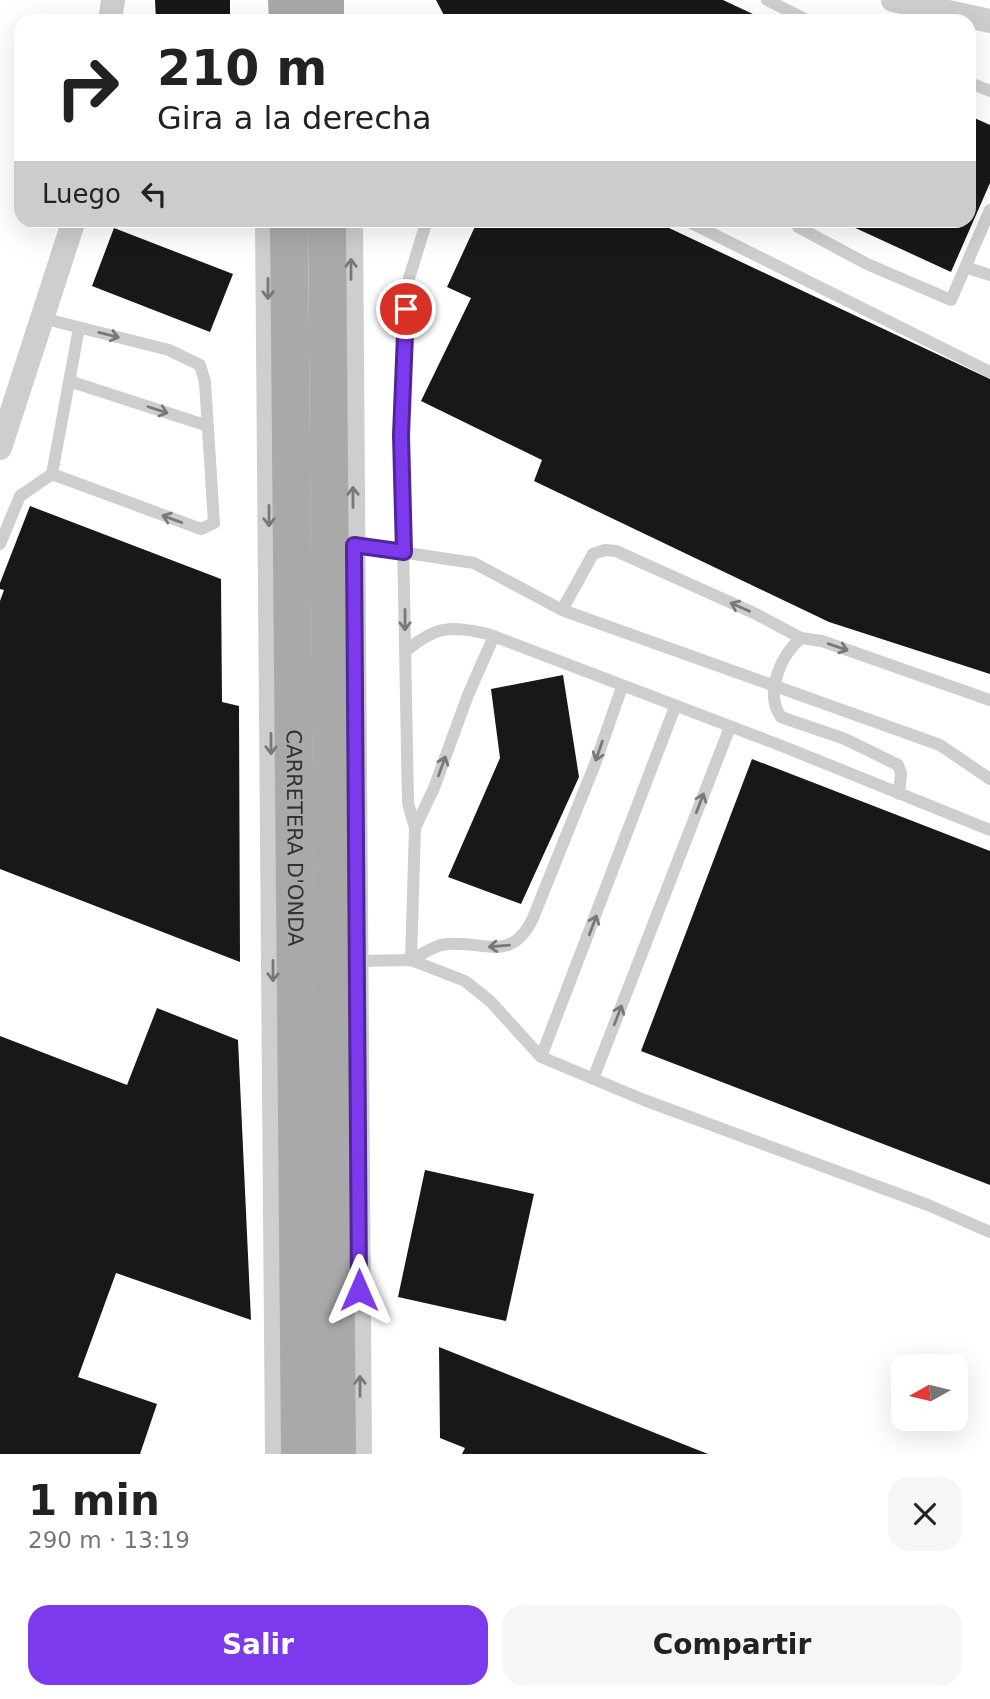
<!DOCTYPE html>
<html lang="es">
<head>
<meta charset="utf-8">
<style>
	body { margin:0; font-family:"DejaVu Sans",sans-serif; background:#f6f6f6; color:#222; height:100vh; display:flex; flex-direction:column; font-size:26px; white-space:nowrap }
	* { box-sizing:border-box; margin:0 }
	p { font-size:23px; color:#767676 }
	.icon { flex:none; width:38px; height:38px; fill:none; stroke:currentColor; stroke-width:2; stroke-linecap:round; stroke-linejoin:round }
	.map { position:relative; height:1454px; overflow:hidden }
	.panel { display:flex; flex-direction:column; background:#fff; flex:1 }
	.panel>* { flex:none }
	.banner { position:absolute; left:14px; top:14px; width:962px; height:214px; border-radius:21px; box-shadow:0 7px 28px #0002; background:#fff; color:#222; overflow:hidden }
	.needle { width:46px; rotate:262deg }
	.fabs { position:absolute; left:891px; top:1354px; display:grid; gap:14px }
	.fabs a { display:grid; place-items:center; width:77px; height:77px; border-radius:14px; background:#fff; box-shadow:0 7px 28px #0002; font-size:35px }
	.pin { position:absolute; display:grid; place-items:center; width:60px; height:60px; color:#fff; margin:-30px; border:4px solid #fff; border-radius:50%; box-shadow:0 2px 7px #0007 }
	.me { position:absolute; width:77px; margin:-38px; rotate:0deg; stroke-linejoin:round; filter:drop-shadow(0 0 5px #0008) }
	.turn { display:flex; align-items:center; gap:24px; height:147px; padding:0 28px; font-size:32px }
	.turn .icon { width:91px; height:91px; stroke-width:2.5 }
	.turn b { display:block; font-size:49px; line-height:60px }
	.then { display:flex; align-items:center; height:66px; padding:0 28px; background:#0003; gap:14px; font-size:26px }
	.round { display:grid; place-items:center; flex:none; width:74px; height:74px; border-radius:21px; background:#f6f6f6 }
	.summary { display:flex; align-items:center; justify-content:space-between; height:119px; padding:0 28px }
	h1 { font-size:42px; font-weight:700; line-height:52px }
	.action { display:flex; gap:14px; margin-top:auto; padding:14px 28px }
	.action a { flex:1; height:80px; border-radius:21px; background:#7c3aed; color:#fff; font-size:28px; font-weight:700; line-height:80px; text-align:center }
	.action a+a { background:#f6f6f6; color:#222 }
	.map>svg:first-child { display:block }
	.building { fill:#181818 }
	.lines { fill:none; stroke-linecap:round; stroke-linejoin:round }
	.service { stroke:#cecece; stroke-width:12 }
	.minor { stroke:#cecece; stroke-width:24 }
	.primary { stroke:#a9a9a9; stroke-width:38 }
	.oneway { stroke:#787878 }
	.route-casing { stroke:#51269a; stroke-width:18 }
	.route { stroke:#7c3aed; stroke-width:12 }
	.labels { text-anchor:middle; stroke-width:7; stroke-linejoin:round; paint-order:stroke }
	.street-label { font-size:21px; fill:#313131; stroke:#fff }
</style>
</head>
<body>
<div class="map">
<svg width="990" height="1454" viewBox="0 0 990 1454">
	<rect width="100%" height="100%" fill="#fff"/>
	<path class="building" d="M155,0h75v21h-74z
		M436,0h287l45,21h-321z
		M970,116l20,9v58l-39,89 -113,-52h132z
		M478,220h174l338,159v295l-161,-52 -295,-141 8,-21 -121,-59 50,-103 -24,-11z
		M114,228l119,46 -23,58 -118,-46z
		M30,506l191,73 1,123 17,4 1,256 -240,-93v-268l4,-11 -4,-1v-6z
		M563,675l16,102 -58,127 -73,-27 52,-119 -9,-69z
		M752,759l238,92v334l-349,-134z
		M157,1008l81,32 13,280 -135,-47 -38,104 79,27 -17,50h-140v-418l127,49z
		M425,1170l109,24 -28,127 -108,-24z
		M439,1347l269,107h-246l3,-6 -25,-10z"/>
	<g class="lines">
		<path class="service" d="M767,0l42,21
			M970,83l20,8
			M685,220l305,152
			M798,227l69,37 84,36 39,-90
			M965,267l25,8
			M42,318l127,32 31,15 5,17 9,141 -13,6 -149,-55 27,-146
			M69,381l139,45
			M0,544l20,-48 32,-22
			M354,545l120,18 88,47 378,135 50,34
			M562,610l31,-56 12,-4 11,1 138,62 47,25
			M405,652c31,-27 45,-26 83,-18l294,112 208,84
			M899,794l2,-21 -3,-8 -53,-26 -64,-22c-17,-24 0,-62 20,-79l21,3 168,59
			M415,828l19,-40 34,-93 26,-59
			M411,960l4,-132 -7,-25 -7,-368 6,-150 20,-65
			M411,960c9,-5 20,-12 30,-15 39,-8 69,22 92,-27l62,-154 27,-77
			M356,961l55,-1 54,21 25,20 51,56 103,43 284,105 62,27
			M541,1057l134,-350
			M593,1079l137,-352"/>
		<path class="minor" d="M893,0l97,21
			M110,21l3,-21
			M267,220l10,1234
			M351,220l9,1234
			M0,448l74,-228"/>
		<g class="primary">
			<path d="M287,0l1,21"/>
			<path d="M325,0v21"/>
			<path id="s1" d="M289,220l11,1234"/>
			<path d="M327,220l10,1234"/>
		</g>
	</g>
	<defs><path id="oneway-shaft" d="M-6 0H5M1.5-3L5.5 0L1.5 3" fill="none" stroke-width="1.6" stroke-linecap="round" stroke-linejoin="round" transform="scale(1.75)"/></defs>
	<g class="oneway">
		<use href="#oneway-shaft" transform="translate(351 269) rotate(-90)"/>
		<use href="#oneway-shaft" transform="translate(268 289) rotate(90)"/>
		<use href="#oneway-shaft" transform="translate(109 335) rotate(14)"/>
		<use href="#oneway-shaft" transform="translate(158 410) rotate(18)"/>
		<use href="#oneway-shaft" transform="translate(353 497) rotate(-90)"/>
		<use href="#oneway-shaft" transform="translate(269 516) rotate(90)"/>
		<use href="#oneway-shaft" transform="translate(172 519) rotate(-160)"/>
		<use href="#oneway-shaft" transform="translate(740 607) rotate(-156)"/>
		<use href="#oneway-shaft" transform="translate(405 620) rotate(90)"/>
		<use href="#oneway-shaft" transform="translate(838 647) rotate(19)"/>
		<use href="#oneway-shaft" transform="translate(271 744) rotate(90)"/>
		<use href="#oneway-shaft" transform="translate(599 751) rotate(109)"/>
		<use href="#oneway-shaft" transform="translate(442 766) rotate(-70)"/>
		<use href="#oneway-shaft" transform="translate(700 803) rotate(-69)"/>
		<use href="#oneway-shaft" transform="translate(593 925) rotate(-69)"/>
		<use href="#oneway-shaft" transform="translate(499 946) rotate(175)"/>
		<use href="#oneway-shaft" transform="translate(273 971) rotate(90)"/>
		<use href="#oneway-shaft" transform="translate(618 1015) rotate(-69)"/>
		<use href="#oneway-shaft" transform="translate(360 1386) rotate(-90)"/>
	</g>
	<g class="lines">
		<defs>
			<path id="route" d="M359,1290l-5,-745 50,7 -3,-117 5,-126"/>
		</defs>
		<use href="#route" class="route-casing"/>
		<use href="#route" class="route"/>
	</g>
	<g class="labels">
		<g class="street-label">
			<text dy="7" stroke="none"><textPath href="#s1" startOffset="618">CARRETERA D'ONDA</textPath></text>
		</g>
	</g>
</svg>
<div class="fabs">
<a><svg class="needle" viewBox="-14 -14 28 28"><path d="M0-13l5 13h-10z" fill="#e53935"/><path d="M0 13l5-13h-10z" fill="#767676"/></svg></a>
</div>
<div class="pin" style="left:406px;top:309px;background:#d93025"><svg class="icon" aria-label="arrive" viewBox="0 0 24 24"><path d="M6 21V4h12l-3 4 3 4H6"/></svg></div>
<svg class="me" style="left:359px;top:1290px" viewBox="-20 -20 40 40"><path d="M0-17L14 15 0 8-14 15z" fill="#7c3aed" stroke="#fff" stroke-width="4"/></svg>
<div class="banner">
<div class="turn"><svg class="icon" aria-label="right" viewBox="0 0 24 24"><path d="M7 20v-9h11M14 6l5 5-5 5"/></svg><div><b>210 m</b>Gira a la derecha</div></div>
<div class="then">Luego<svg class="icon" aria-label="left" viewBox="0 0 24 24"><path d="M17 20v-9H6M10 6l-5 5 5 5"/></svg></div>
</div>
</div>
<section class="panel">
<div class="summary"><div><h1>1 min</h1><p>290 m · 13:19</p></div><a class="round"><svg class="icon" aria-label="close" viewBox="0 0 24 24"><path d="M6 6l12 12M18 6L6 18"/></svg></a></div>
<div class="action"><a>Salir</a><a>Compartir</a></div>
</section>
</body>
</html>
